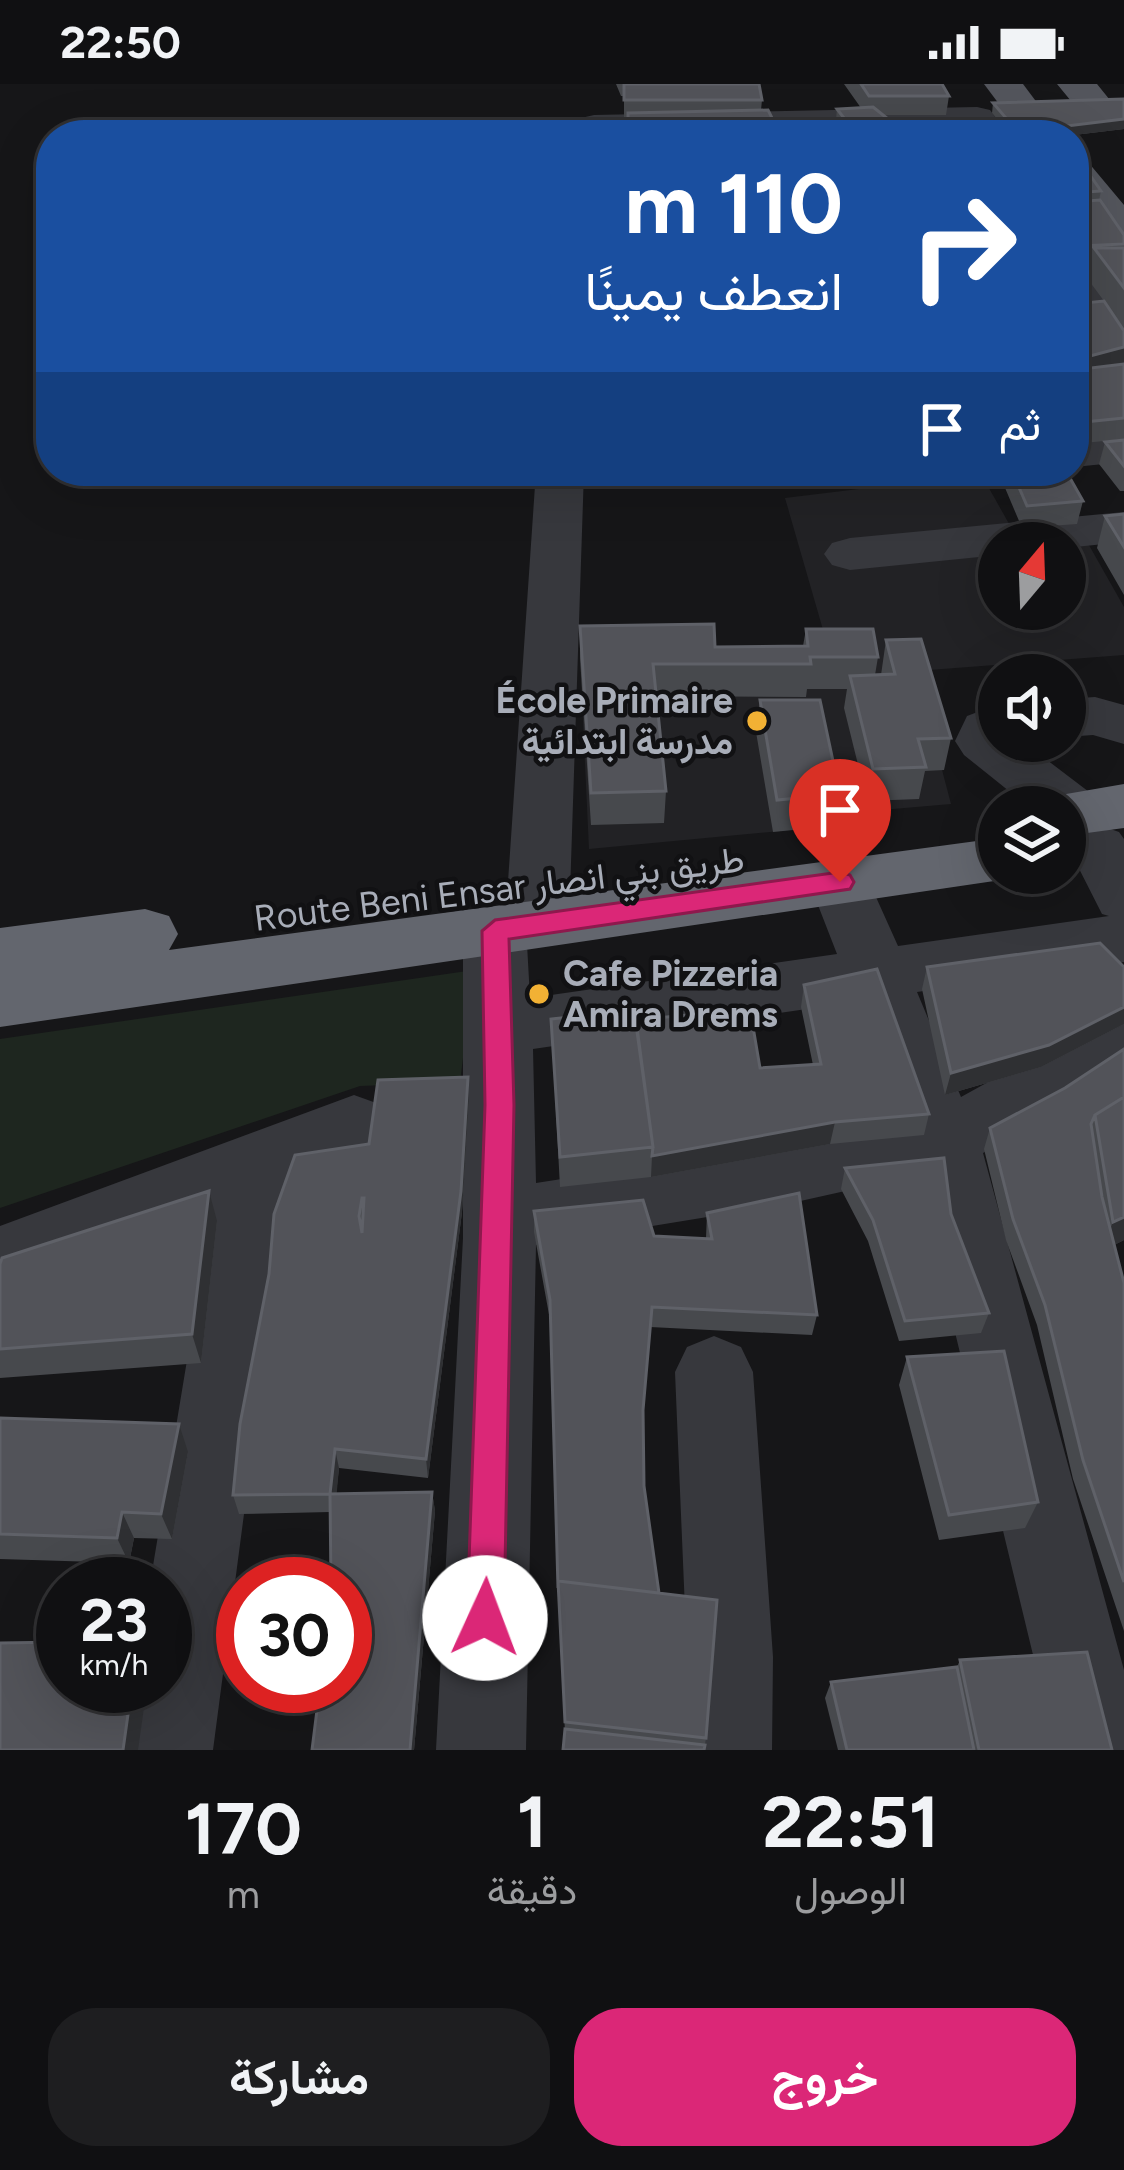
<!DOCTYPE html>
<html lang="ar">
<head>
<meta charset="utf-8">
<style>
	body { margin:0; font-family:Figtree,Vazirmatn,sans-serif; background:#1e1e20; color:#f1f3f6; direction:rtl; height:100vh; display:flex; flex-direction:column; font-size:45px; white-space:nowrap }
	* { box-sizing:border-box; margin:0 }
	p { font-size:39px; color:#9c9d9f }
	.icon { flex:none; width:66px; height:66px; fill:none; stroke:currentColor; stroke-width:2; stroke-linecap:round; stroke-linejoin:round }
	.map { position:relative; height:1666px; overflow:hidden; direction:ltr }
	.panel { display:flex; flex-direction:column; background:#101012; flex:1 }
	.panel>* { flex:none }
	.top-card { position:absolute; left:36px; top:36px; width:1053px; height:366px; border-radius:48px; box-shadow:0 12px 48px #0002,0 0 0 3px #303032; direction:rtl; background:#1a4fa0; color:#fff; overflow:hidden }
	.needle { width:78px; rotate:19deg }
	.fabs { position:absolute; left:978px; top:438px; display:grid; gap:24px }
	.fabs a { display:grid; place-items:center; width:108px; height:108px; border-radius:50%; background:#101012; box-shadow:0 12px 48px #0002,0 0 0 3px #303032; font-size:60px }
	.speed { position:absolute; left:36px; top:1473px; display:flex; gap:24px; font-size:60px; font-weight:700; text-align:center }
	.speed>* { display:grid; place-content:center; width:156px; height:156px; border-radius:50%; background:#101012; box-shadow:0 12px 48px #0002,0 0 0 3px #303032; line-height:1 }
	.speed small { font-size:30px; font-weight:400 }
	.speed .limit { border:18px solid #d22; background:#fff; color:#111 }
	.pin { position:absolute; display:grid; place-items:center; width:102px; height:102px; color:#fff; margin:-123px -51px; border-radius:50% 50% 50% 0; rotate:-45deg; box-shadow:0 0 12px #0007 }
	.pin .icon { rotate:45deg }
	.me { position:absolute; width:132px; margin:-66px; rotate:2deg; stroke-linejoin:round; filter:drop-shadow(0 0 9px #0008) }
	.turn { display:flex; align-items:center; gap:42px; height:252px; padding:0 48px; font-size:54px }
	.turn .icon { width:156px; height:156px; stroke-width:2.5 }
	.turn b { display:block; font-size:84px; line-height:102px }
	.then { display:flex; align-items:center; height:114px; padding:0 48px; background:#0003; gap:24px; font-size:45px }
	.eta { display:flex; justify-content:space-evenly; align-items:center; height:204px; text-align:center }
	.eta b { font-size:72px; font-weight:700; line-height:84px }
	.primary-button { display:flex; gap:24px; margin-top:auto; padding:24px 48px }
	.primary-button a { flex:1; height:138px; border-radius:48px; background:#db2777; color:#fff; font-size:48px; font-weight:700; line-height:138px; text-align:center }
	.primary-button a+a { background:#1e1e20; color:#f1f3f6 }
	.status { display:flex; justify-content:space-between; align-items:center; height:84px; padding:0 60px; background:#101012; direction:ltr }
	.status svg { height:33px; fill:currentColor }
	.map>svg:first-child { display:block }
	.built { fill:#222225; fill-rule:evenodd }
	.green { fill:#1e261f }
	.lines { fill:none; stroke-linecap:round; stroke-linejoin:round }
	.minor { fill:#37383d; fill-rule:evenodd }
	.major { fill:#53555c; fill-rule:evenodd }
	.highway { fill:#63666e; fill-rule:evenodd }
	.wall { fill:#47494d; fill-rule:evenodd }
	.shaded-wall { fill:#2f3033 }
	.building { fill:#525359; stroke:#5f6168; stroke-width:3; fill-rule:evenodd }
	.route { fill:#db2777; stroke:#8e194d; stroke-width:3 }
	.poi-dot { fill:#f2b134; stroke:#111113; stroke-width:4.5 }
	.labels { text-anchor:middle; stroke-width:9; stroke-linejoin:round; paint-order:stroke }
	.poi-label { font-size:36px; font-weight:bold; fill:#a8adb8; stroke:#111113; text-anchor:end }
	.street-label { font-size:36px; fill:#a8adb8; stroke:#111113 }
</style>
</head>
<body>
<div class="status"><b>22:50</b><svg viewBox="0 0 49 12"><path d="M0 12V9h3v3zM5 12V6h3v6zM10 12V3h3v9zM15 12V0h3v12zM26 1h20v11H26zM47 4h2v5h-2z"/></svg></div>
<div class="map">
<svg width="1124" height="1666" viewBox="0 0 1124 1666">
	<rect width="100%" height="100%" fill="#161618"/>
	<path class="built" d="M981,390l31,55 65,-5 47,83v48l-208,16 35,133 -116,10 -1,12 -245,23 -9,-191 250,-4 -45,-156zM999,459h66v66h-66z"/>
	<path class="green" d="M474,886l-14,112 -100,4 -360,122v-169z"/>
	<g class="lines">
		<path class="minor" d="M977,23l13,3 6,8 -6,8 -405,9 -10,-9 6,-8 13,-3z
			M1074,183l15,4 35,45v43l-16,-4 -34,-46z
			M1124,350v28l-50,5v-28z
			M536,387h48l-15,452 -10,17 -22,7 -10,-3 3,54 307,-44 -28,-72 9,-16 22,-7 22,7 36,80 211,-30 -7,-2 -34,-67 7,-13 -10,-3v-24h-36l-65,-52 -9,-14 12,-25 32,-12v37h23l75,57 9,15 -7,12 20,7 5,7v123l-207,30 44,105 139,-77 24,-7v58l-141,82 141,517v80h-68l-139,-575 -130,29 -251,41 -10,505h-90l27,-512v-307l10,-17 22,-7 11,4zM855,918l46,118 -114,24 -251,39 -3,-134z
			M809,387h49l-7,10 -17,5 -18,-5z
			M1124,428v30l-59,6v-5h-66v12l-149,15 -18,-5 -8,-11 8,-11 18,-5z
			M1095,613l29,8v39l-31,-9 -28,2v-38z
			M354,1011l25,9 10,20 -10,20 -91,35 -75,571h-90l11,-64h31v-102h-15l62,-375 -212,82v-65z
			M714,1252l27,11 12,25 20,285 -1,93h-90l5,-93 -12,-285 12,-25z"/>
		<path class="major" d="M984,0h39l21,28 -5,8h-28z
			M1057,0h40l21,26 -5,8h-28z
			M1074,75l14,3 36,43v40l-15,-4 -35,-43z"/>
		<path class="highway" d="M1124,700v44l-59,8v-29h-27l5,-9z
			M999,754v35h25l-2,4 -1022,150v-99l145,-19 24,7 9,18 -9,16z"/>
	</g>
	<path class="wall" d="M616,0h143l3,16 -1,10 17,20v5h-151l1,-15h-4v-24h-3z
		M844,0h98l7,12 -3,19h-62l14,12 80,8h-138l-5,-6 2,-20 24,-1z
		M993,19l131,26 -50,6h-64l-18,-22z
		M1074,68l27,39 -2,9 25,35v94l-18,-25 18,27v108l-50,5zM1090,182l-3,12 17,23 -21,2 4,-15 -13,-21z
		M1124,356v51h-4l-21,-27 6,-22z
		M1001,387h65l17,30 -6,23 -55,4 -22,-52z
		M1124,430v81l-27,-47 8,-32z
		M580,542l135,21 88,-1 3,-17 72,28 -3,18h6l5,-35 65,98 -7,32 -19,1 -6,28 -52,2 -23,-93 3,-19h-40l-1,8 -150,-1 10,95 -2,32 -73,2 -11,-167z
		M760,616l80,94 -6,32 -61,6 -17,-100z
		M927,883h197v57l-83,43 -96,28 -23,-106z
		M804,901l125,129 -5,21 -94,9 -179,33 -91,10 -9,-168 85,1 124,48 53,-3 -12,-58z
		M1124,965v191l-10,5 10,38v348l-51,-152 -36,-154 -31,-85 -22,-91 6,-21 75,-40z
		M469,1015l-7,113 -34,266 -89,-10 -3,26 96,-2 3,19 -21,239h-102l33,-64 -15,-174 -91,2 -6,-19 136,-351z
		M845,1084l106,46 38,99 -8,20 -82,8 -31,-100 -27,-52z
		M534,1127l120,25 52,2 1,-25 110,102 -5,20 -162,-8 -7,85 1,74 15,107 47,145 -2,12 -139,-17 -6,-127 -9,-286 -16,-88z
		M217,1137l-16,142 -201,15v-114z
		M907,1273l131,145 -13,26 -86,12 -40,-155z
		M0,1334l188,34 -16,87 -38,-1 -5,25 -129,-4z
		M960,1576l152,90h-274l-13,-52 6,-16 126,-15z"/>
	<path class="shaded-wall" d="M1124,35v10l-50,6h-57l1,-3z
		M1124,263v20l-39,11 5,-22z
		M1124,923v17l-83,43 -96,28 6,-22z
		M468,993l1,22 -7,113 -34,266 -2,-19z
		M835,1038l-5,22 -179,33 1,-21z
		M209,1107l8,30 -16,142 -9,-29z
		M1124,1133v23l-23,12 12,-30z
		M179,1340l9,28 -16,87 -11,-25z
		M335,1365l4,19 -4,44 -5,-18z
		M432,1408l3,19 -21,239h-4z
		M122,1428l12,26 -5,25 -12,-25z
		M132,1602h15l-9,64h-15z"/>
	<path class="building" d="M624,0h135l3,16h-138z
		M861,0h81l7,12h-80z
		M1124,15v20l-106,13 -25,-29z
		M873,23l25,20 71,-5 9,13h-121l-20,-26z
		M768,26l10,20 -95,2 2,3h-57v-22z
		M1074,68l27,39 -27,2z
		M1100,116l24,35v9l-45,2 -5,-7v-37z
		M1094,164h30v40z
		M1074,182l13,22 -13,1z
		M1104,217l20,30v16l-34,9 -16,2v-54z
		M1124,280v54l-50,5v-53z
		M1124,356v26l-19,-24z
		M1012,387h54l17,30 -56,5z
		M1124,430v33l-19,-31z
		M714,540l1,23 93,-1 -2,-17h67l5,28h-68l1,7h-158l13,127 -75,2 -11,-167z
		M921,555l30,99 -33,1 8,28 -53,2 -23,-93 45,-2 -9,-34z
		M760,616h60l20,94 -63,6z
		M1100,859l24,24v40l-75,38 -98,28 -24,-106z
		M877,885l52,145 -94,8 -183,34 1,-9 -17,-127 114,-11 10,59 61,-4 -17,-79z
		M634,926l19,137 -93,10 -9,-138z
		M1124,965v48l-29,18 -4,9 11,73 22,86v299l-41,-122 -38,-155 -32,-86 -23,-91 75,-40z
		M468,993l-7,114 -35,268 -91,-10 -5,45 -97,1 7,-71 29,-150 5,-60 21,-59 74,-11 9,-64zM362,1114h2l-2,35 -3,-17z
		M1124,1013v120l-11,5 -18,-107z
		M944,1074l7,56 38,99 -84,8 -32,-101 -28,-52z
		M209,1107l-17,143 -192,15v-85l2,-6z
		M799,1109l18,122 -165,-8 -9,103 1,76 15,107 -101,-12v7l-8,-288 -16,-89 109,-11 11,36 58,3 -5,-26z
		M1004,1267l34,151 -89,13 -42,-158z
		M0,1334l179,6 -18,90 -39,-2 -5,26 -117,-4z
		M432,1408l-22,258h-98l8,-64h25v-102h-14l-1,-90z
		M558,1497l159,19 -11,138 -141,-16z
		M63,1558v44h69l-9,64h-123v-107z
		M1087,1568l25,98h-133l-19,-90z
		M957,1583l17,83h-127l-16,-68z
		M565,1645l140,16 -1,5h-141z"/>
	<path class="route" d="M840,788l10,3 4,7 -4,7 -341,50 5,166 -10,513 -6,13 -13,5 -13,-5 -5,-13 18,-513 -3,-174 13,-11z"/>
	<g class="poi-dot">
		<circle cx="757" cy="637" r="12"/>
		<circle cx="539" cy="910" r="12"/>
	</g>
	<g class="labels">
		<g class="poi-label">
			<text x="733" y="629">École Primaire<tspan x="733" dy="41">مدرسة ابتدائية</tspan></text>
			<text x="563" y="902" text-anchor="start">Cafe Pizzeria<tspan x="563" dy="41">Amira Drems</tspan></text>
		</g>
		<g class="street-label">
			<text transform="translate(499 804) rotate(-7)" y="13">Route Beni Ensar طريق بني انصار</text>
		</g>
	</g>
</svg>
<div class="fabs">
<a><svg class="needle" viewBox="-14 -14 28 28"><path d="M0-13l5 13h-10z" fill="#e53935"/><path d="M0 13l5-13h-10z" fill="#9c9d9f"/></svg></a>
<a><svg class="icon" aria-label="sound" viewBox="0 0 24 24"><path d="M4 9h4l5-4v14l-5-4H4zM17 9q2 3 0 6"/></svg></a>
<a><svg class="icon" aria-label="layers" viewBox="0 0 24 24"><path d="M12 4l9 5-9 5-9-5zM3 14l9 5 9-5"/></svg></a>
</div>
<div class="speed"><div>23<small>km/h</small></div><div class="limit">30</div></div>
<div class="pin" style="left:840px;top:798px;background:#d93025"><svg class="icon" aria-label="arrive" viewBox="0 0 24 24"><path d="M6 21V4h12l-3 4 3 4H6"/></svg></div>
<svg class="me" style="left:485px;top:1534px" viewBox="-20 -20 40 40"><circle r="19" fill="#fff"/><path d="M0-13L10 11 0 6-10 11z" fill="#db2777"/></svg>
<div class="top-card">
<div class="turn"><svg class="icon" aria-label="right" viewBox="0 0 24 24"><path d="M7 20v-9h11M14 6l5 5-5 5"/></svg><div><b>110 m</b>انعطف يمينًا</div></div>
<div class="then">ثم<svg class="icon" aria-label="arrive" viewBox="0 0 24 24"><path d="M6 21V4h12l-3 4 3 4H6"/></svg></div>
</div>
</div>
<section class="panel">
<div class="eta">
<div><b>22:51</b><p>الوصول</p></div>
<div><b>1</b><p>دقيقة</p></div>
<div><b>170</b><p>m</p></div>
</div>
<div class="primary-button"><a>خروج</a><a>مشاركة</a></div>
</section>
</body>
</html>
